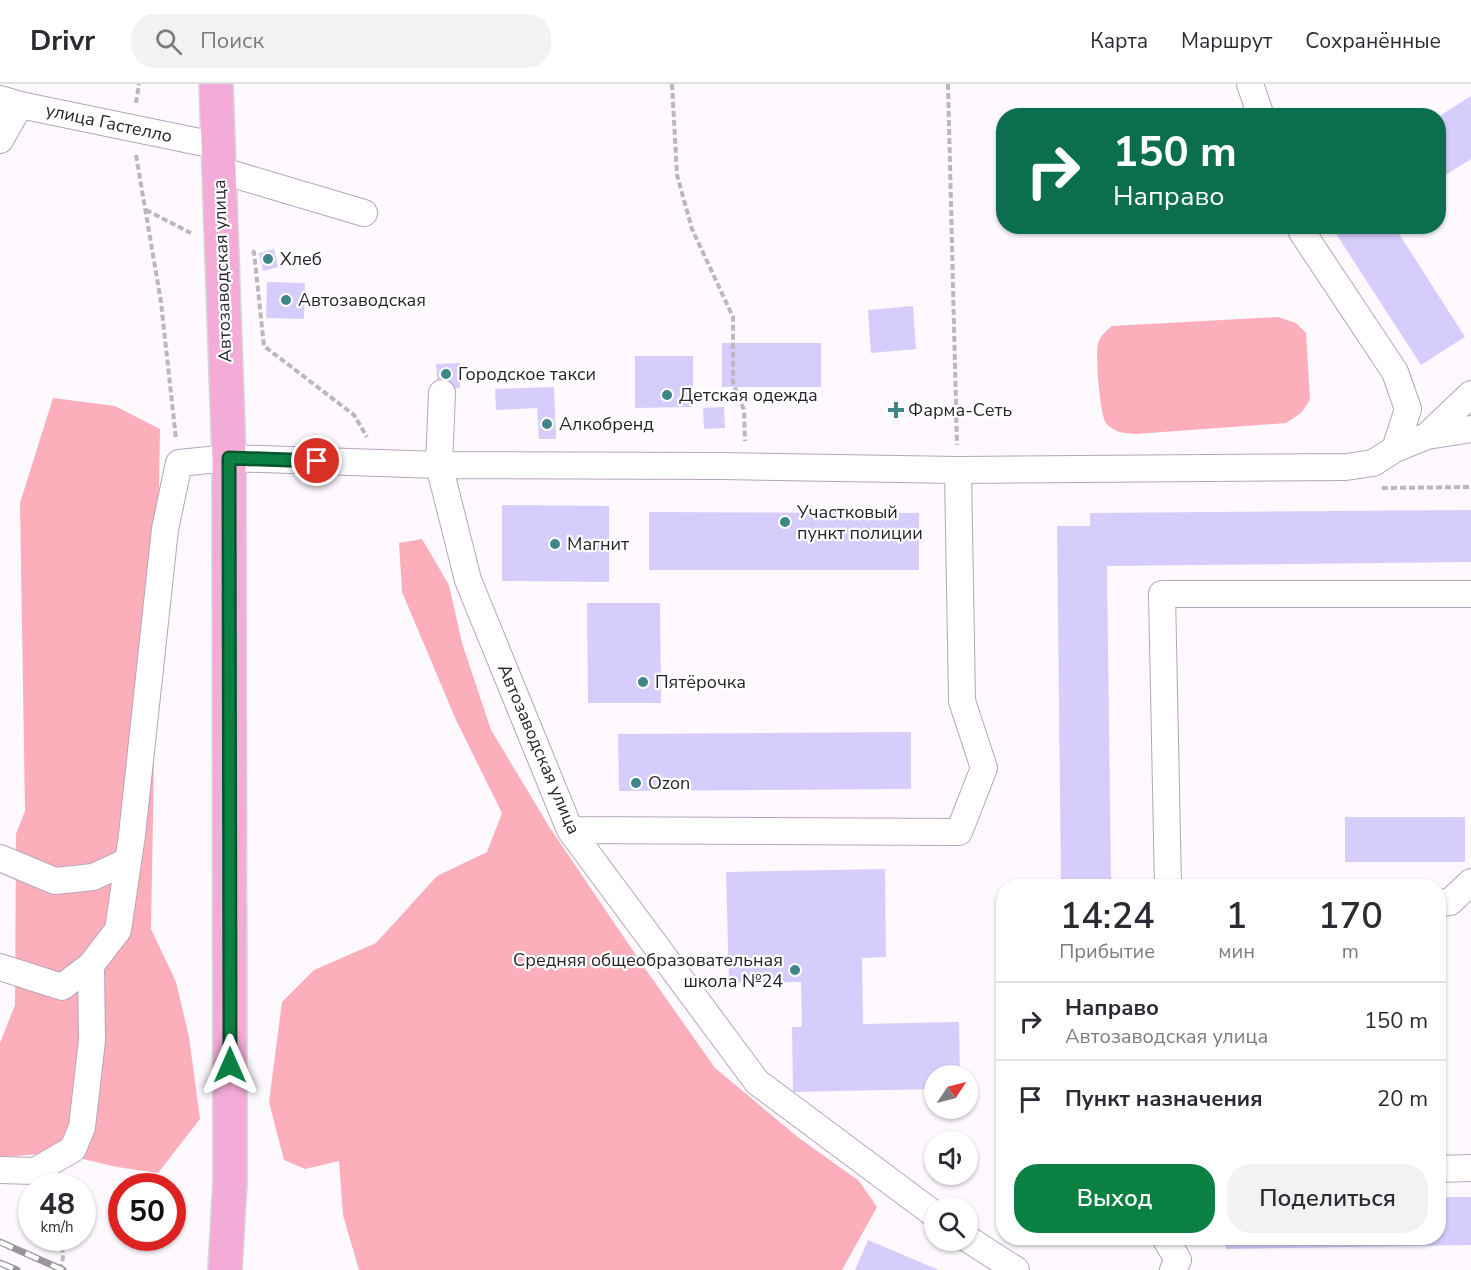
<!DOCTYPE html>
<html lang="ru">
<head>
<meta charset="utf-8">
<style>
	body { margin:0; font-family:"Nunito Sans",sans-serif; background:#f2f2f3; color:#2b2b33; height:100vh; display:flex; flex-direction:column; font-size:22px; white-space:nowrap }
	* { box-sizing:border-box; margin:0 }
	p { font-size:20px; color:#7c7c81 }
	.icon { flex:none; width:33px; height:33px; fill:none; stroke:currentColor; stroke-width:2; stroke-linecap:round; stroke-linejoin:round }
	.map { position:relative; flex:1; overflow:hidden }
	.details { position:absolute; left:996px; top:795px; width:450px; height:366px; display:flex; flex-direction:column; background:#fff; border-radius:24px; box-shadow:0 2px 4px #0004 }
	.details>* { flex:none }
	.hud { position:absolute; left:996px; top:24px; width:450px; height:126px; border-radius:24px; box-shadow:0 2px 4px #0004; background:#0b6e4f; color:#fff; overflow:hidden }
	.needle { width:39px; rotate:55deg }
	.tools { position:absolute; left:924px; top:981px; display:grid; gap:12px }
	.tools a { display:grid; place-items:center; width:54px; height:54px; border-radius:50%; background:#fff; box-shadow:0 2px 4px #0004; font-size:30px }
	.speed { position:absolute; left:18px; top:1089px; display:flex; gap:12px; font-size:30px; font-weight:700; text-align:center }
	.speed>* { display:grid; place-content:center; width:78px; height:78px; border-radius:50%; background:#fff; box-shadow:0 2px 4px #0004; line-height:1 }
	.speed small { font-size:15px; font-weight:400 }
	.speed .limit { border:9px solid #d22; background:#fff; color:#111 }
	.pin { position:absolute; display:grid; place-items:center; width:51px; height:51px; color:#fff; margin:-26px; border:3px solid #fff; border-radius:50%; box-shadow:0 2px 6px #0007 }
	.me { position:absolute; width:66px; margin:-33px; rotate:0deg; stroke-linejoin:round; filter:drop-shadow(0 0 4px #0008) }
	.turn { display:flex; align-items:center; gap:21px; height:126px; padding:0 18px; font-size:27px }
	.turn .icon { width:78px; height:78px; stroke-width:2.5 }
	.turn b { display:block; font-size:42px; line-height:51px }
	.eta { display:flex; justify-content:space-evenly; align-items:center; height:102px; text-align:center }
	.eta b { font-size:36px; font-weight:600; line-height:42px }
	.primary-button { display:flex; gap:12px; margin-top:auto; padding:12px 18px }
	.primary-button a { flex:1; height:69px; border-radius:24px; background:#0b8043; color:#fff; font-size:24px; font-weight:600; line-height:69px; text-align:center }
	.primary-button a+a { background:#f2f2f3; color:#2b2b33 }
	ul { padding:0; list-style:none }
	li { display:flex; align-items:center; gap:18px; height:78px; padding:0 18px; border-top:2px solid #e1e1e2 }
	li div { flex:1 }
	li b { display:block; font-size:22px }
	li em { font-style:normal }
	header { display:flex; align-items:center; gap:36px; box-sizing:border-box; height:84px; padding:0 30px; background:#fff; border-bottom:2px solid #e1e1e2 }
	header strong { font-size:28px }
	nav { display:flex; gap:33px; margin-inline-start:auto; font-size:21px }
	.search { width:420px; height:54px; background:#f2f2f3; display:flex; align-items:center; gap:15px; box-sizing:border-box; padding:0 21px; border-radius:24px; color:#7c7c81; font-size:22px }
	.map>svg:first-child { display:block }
	.green { fill:#fcafba }
	.building { fill:#d7cdfc }
	.lines { fill:none; stroke-linecap:round; stroke-linejoin:round }
	.minor-casing { stroke:#b8a3bc; stroke-width:28 }
	.major-casing { stroke:#d8d7d8; stroke-width:36 }
	.path { stroke:#bcb6bd; stroke-width:4; stroke-dasharray:6 3; stroke-linecap:butt }
	.minor { stroke:#fff; stroke-width:26 }
	.major { stroke:#f2acd7; stroke-width:33 }
	.rail-casing { stroke:#9a949c; stroke-width:7 }
	.rail { stroke:#fff; stroke-width:4.5; stroke-dasharray:14; stroke-linecap:butt }
	.route-casing { stroke:#07532c; stroke-width:15 }
	.route { stroke:#0b8043; stroke-width:10 }
	.poi-dot { fill:#3e8687; stroke:#fff; stroke-width:2 }
	.labels { text-anchor:middle; stroke-width:4.5; stroke-linejoin:round; paint-order:stroke }
	.street-label { font-size:18px; fill:#271f29; stroke:#fff }
	.poi-label { font-size:18px; fill:#271f29; stroke:#fff; text-anchor:start }
</style>
</head>
<body>
<header>
<strong>Drivr</strong>
<div class="search"><svg class="icon" aria-label="search" viewBox="0 0 24 24"><circle cx="10" cy="10" r="6"/><path d="M15 15l6 6"/></svg>Поиск</div>
<nav><a>Карта</a><a>Маршрут</a><a>Сохранённые</a></nav>
</header>
<div class="map">
<svg width="1471" height="1186" viewBox="0 0 1471 1186">
	<rect width="100%" height="100%" fill="#fdf9fe"/>
	<path class="green" d="M1278,233l18,6 10,10 4,67 -9,13 -15,10 -150,11c-12,-1 -22,-1 -30,-11 -6,-7 -11,-69 -8,-79 2,-8 8,-13 14,-18z
		M53,314l62,8 45,23 -9,500 25,53 13,55 11,82 -42,54 -41,-6 -59,-14 -58,4v-114l15,-38 1,-171 9,-23 -5,-308z
		M422,455l27,46 13,58 29,87 59,98 94,139 71,101 84,70 60,43 18,26 -35,63h-483l-16,-55 -4,-54 -34,8 -21,-9 -15,-58 13,-100 32,-32 62,-27 61,-67 50,-24 15,-39 -46,-93 -54,-128 -3,-49z"/>
	<path class="building" d="M1471,12v63l-33,21v-63z
		M1331,142h63l71,111 -44,28z
		M274,165l4,18 -15,4 -4,-18z
		M267,198l38,1 -1,36 -38,-1z
		M913,222l3,43 -45,4 -3,-43z
		M722,259h99v44h-99z
		M635,272h58v51l-58,1z
		M460,279v25l-22,3 -2,-27z
		M554,303l2,52h-17l-2,-31 -41,2 -1,-21z
		M724,323l1,21 -21,1 -1,-21z
		M502,421l107,1v76l-107,-1z
		M1471,426v52l-364,4 4,320h-50l-4,-360h33v-13z
		M649,428l270,1v57h-270z
		M587,519h73l1,100h-73z
		M911,648v57l-292,2 -1,-57z
		M1345,733h120v45h-120z
		M885,785l1,88 -24,1 1,66 96,-2 1,54h-26v13l-141,3 -1,-65h10l-1,-45 -72,1 -3,-111z
		M1438,1113h33v48l-245,4v-11h212z
		M868,1156l71,30h-84z"/>
	<g class="lines">
		<defs>
			<path id="minor" d="M1250,0l11,32
				M0,15l20,6 199,41
				M0,56l20,-35
				M219,86l145,43
				M442,309l-3,72 282,1 237,4
				M1427,352l44,-7
				M1395,365l32,-13 44,-42
				M570,746l389,2 25,-64 -22,-67 -4,-231 388,-3 27,-4 22,-14 13,-40 -13,-37 -93,-140 -1,-6
				M0,774l55,23 38,-4 35,-16
				M1168,802l-6,-292h309
				M1438,819l12,-1 21,-20
				M0,883l62,20 29,-22 27,-35 14,-95 33,-306 14,-66 50,-5 210,7 29,115 102,250 187,252 177,132
				M1438,1085l33,-1
				M0,1086l35,1 38,-22 9,-22 10,-87 -1,-75
				M1165,1154l13,22 -5,10
				M968,1155l48,31"/>
			<path id="major" d="M216,0l13,374 1,724 -5,88"/>
		</defs>
		<use href="#minor" class="minor-casing"/>
		<use href="#major" class="major-casing"/>
		<path class="path" d="M672,0l5,91 15,54 41,88v66l11,27 1,31
			M948,0l9,361
			M136,19l3,-19
			M136,71l25,147 15,137
			M146,126l45,23
			M252,167l2,1 10,94 90,69 13,22
			M1382,404l89,-1
			M60,1186l3,-12 -2,-20"/>
		<use href="#minor" class="minor"/>
		<use href="#major" class="major"/>
		<defs>
			<path id="rail" d="M0,1158l63,28
				M0,1179l17,7"/>
		</defs>
		<use href="#rail" class="rail-casing"/>
		<use href="#rail" class="rail"/>
	</g>
	<g class="lines">
		<defs>
			<path id="route" d="M230,981l-1,-607 88,3"/>
		</defs>
		<use href="#route" class="route-casing"/>
		<use href="#route" class="route"/>
	</g>
	<g class="poi-dot">
		<circle cx="268" cy="175" r="6"/>
		<circle cx="286" cy="216" r="6"/>
		<circle cx="446" cy="290" r="6"/>
		<circle cx="667" cy="311" r="6"/>
		<path d="M893 317h6v6h6v6h-6v6h-6v-6h-6v-6h6z"/>
		<circle cx="547" cy="340" r="6"/>
		<circle cx="785" cy="438" r="6"/>
		<circle cx="555" cy="460" r="6"/>
		<circle cx="643" cy="598" r="6"/>
		<circle cx="636" cy="699" r="6"/>
		<circle cx="795" cy="886" r="6"/>
	</g>
	<g class="labels">
		<g class="street-label">
			<text transform="translate(109 39) rotate(12)" y="6">улица Гастелло</text>
			<text transform="translate(222 187) rotate(-92)" y="6">Автозаводская улица</text>
			<text transform="translate(539 665) rotate(67)" y="6">Автозаводская улица</text>
		</g>
		<g class="poi-label">
			<text x="280" y="181">Хлеб</text>
			<text x="298" y="222">Автозаводская</text>
			<text x="458" y="296">Городское такси</text>
			<text x="679" y="317">Детская одежда</text>
			<text x="908" y="332">Фарма-Сеть</text>
			<text x="559" y="346">Алкобренд</text>
			<text x="797" y="434">Участковый<tspan x="797" dy="21">пункт полиции</tspan></text>
			<text x="567" y="466">Магнит</text>
			<text x="655" y="604">Пятёрочка</text>
			<text x="648" y="705">Ozon</text>
			<text x="783" y="882" text-anchor="end">Средняя общеобразовательная<tspan x="783" dy="21">школа №24</tspan></text>
		</g>
	</g>
</svg>
<div class="tools">
<a><svg class="needle" viewBox="-14 -14 28 28"><path d="M0-13l5 13h-10z" fill="#e53935"/><path d="M0 13l5-13h-10z" fill="#7c7c81"/></svg></a>
<a><svg class="icon" aria-label="sound" viewBox="0 0 24 24"><path d="M4 9h4l5-4v14l-5-4H4zM17 9q2 3 0 6"/></svg></a>
<a><svg class="icon" aria-label="search" viewBox="0 0 24 24"><circle cx="10" cy="10" r="6"/><path d="M15 15l6 6"/></svg></a>
</div>
<div class="speed"><div>48<small>km/h</small></div><div class="limit">50</div></div>
<div class="pin" style="left:317px;top:377px;background:#d93025"><svg class="icon" aria-label="arrive" viewBox="0 0 24 24"><path d="M6 21V4h12l-3 4 3 4H6"/></svg></div>
<svg class="me" style="left:230px;top:981px" viewBox="-20 -20 40 40"><path d="M0-17L14 15 0 8-14 15z" fill="#0b8043" stroke="#fff" stroke-width="4"/></svg>
<div class="hud">
<div class="turn"><svg class="icon" aria-label="right" viewBox="0 0 24 24"><path d="M7 20v-9h11M14 6l5 5-5 5"/></svg><div><b>150 m</b>Направо</div></div>
</div>
<section class="details">
<div class="eta">
<div><b>14:24</b><p>Прибытие</p></div>
<div><b>1</b><p>мин</p></div>
<div><b>170</b><p>m</p></div>
</div>
<ul>
<li><svg class="icon" aria-label="right" viewBox="0 0 24 24"><path d="M7 20v-9h11M14 6l5 5-5 5"/></svg><div><b>Направо</b><p>Автозаводская улица</p></div><em>150 m</em></li>
<li><svg class="icon" aria-label="arrive" viewBox="0 0 24 24"><path d="M6 21V4h12l-3 4 3 4H6"/></svg><div><b>Пункт назначения</b></div><em>20 m</em></li>
</ul>
<div class="primary-button"><a>Выход</a><a>Поделиться</a></div>
</section>
</div>
</body>
</html>
